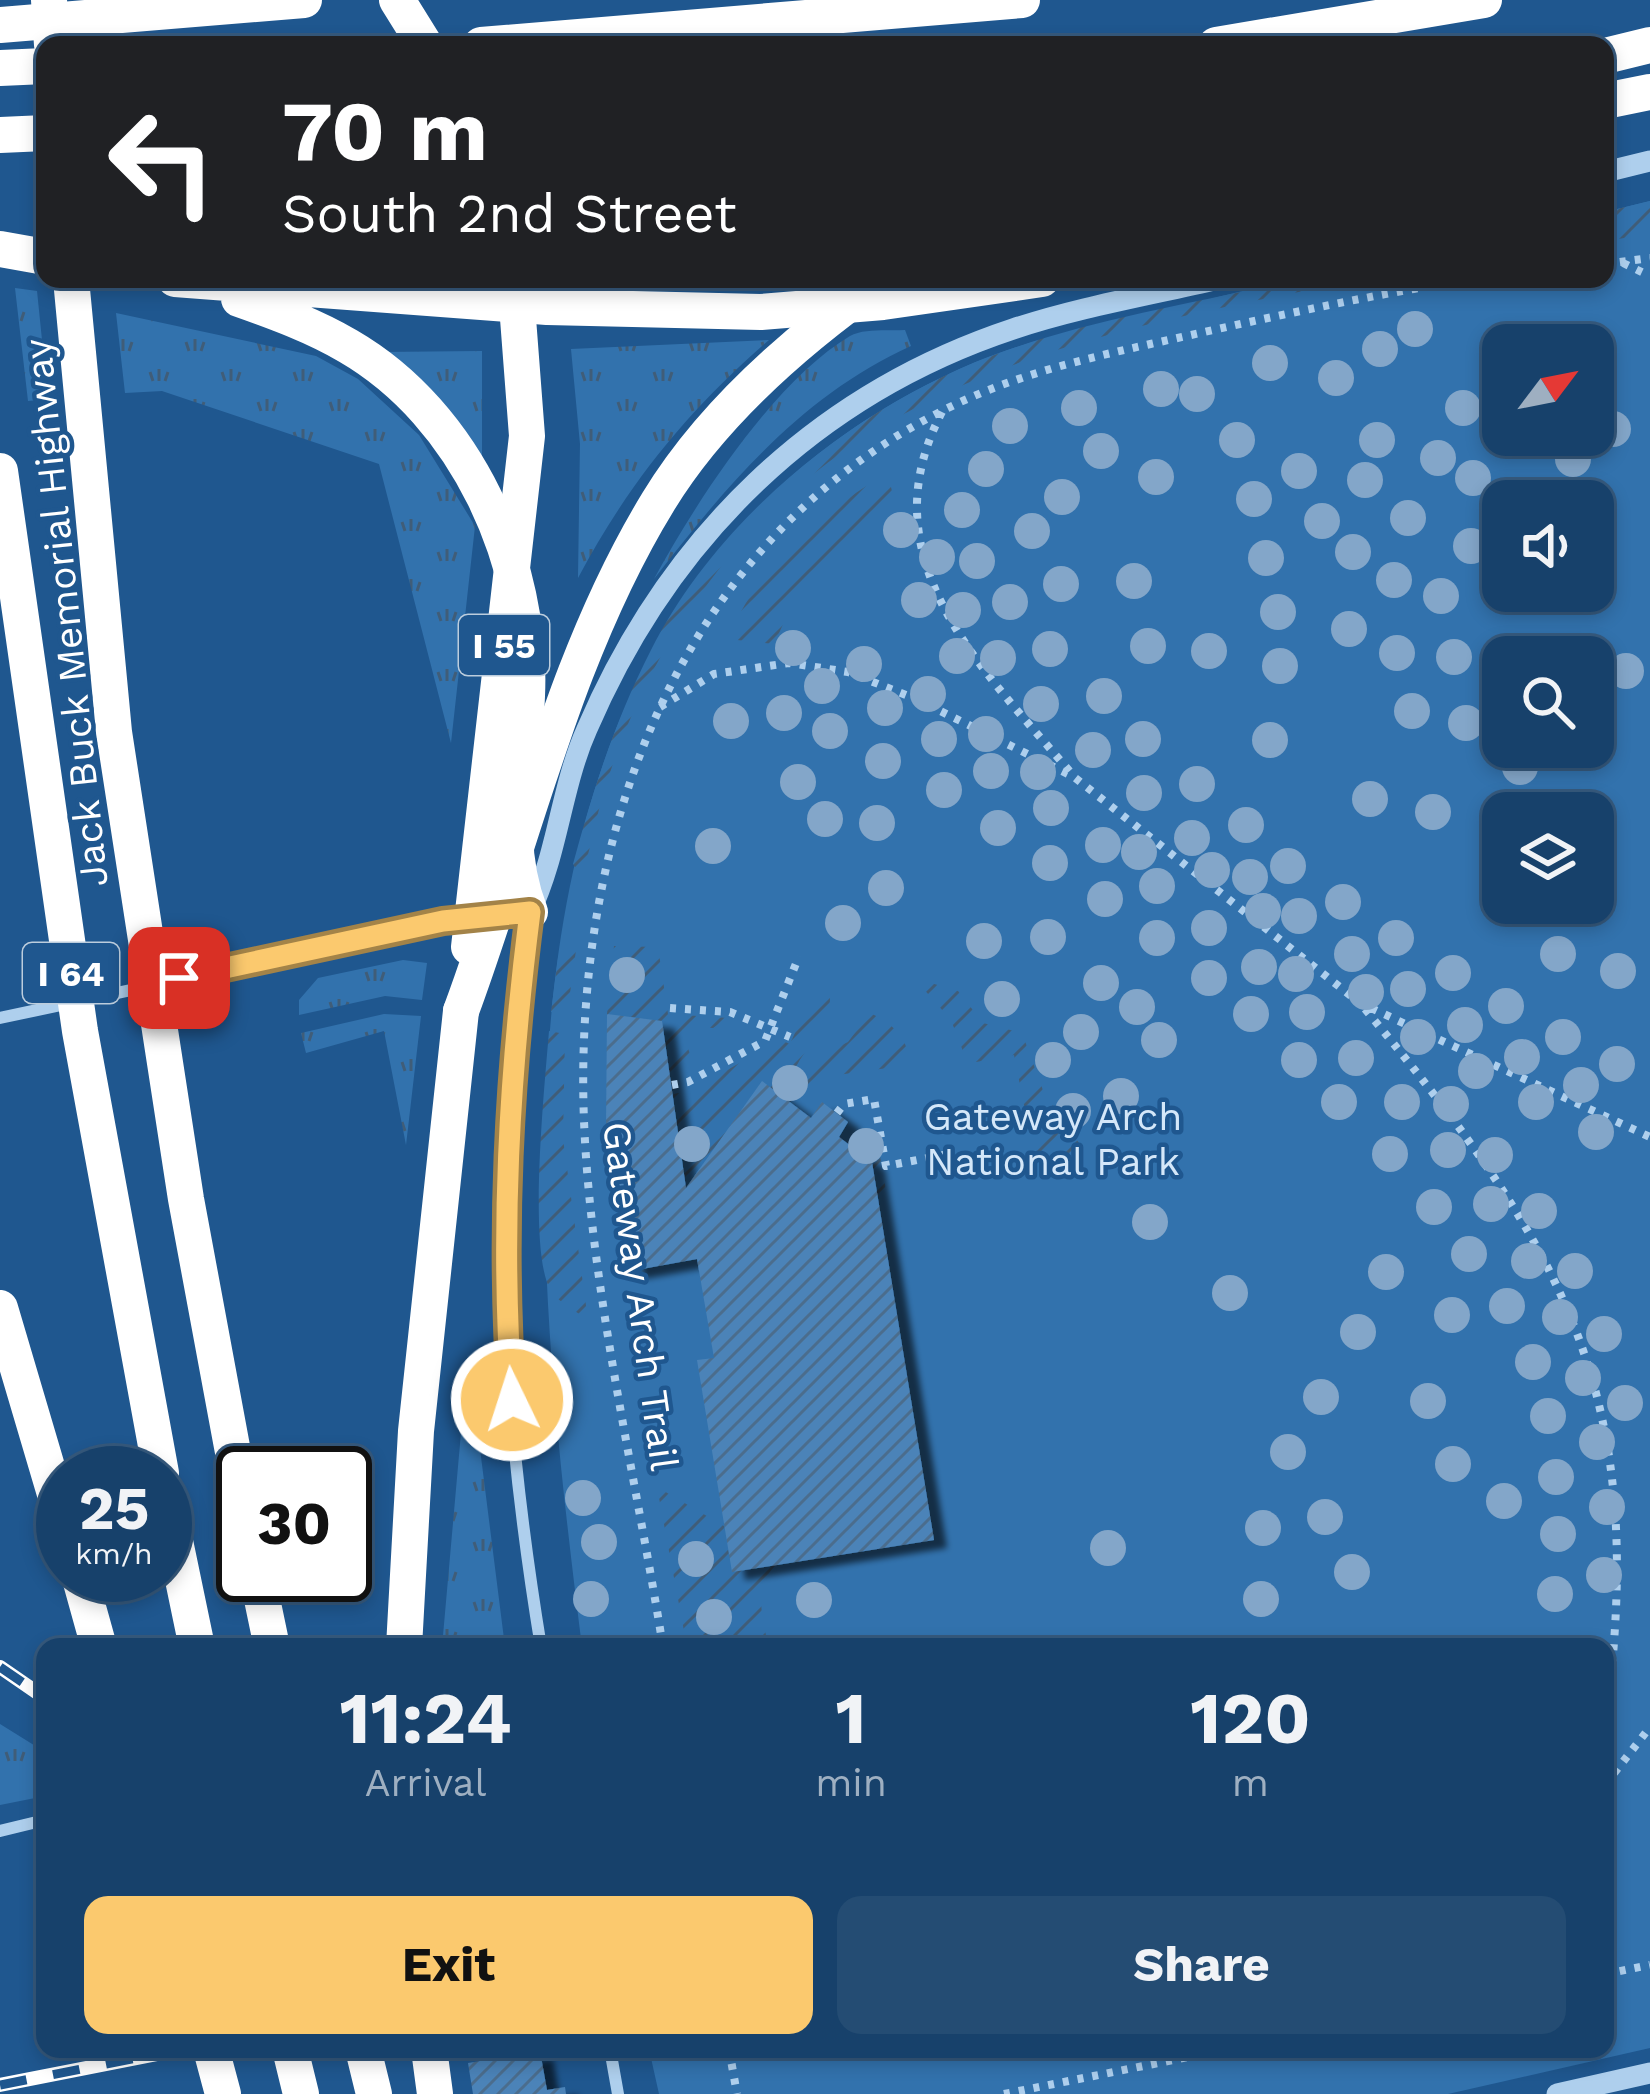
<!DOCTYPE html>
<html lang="en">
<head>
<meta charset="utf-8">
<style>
	body { margin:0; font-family:"Work Sans",sans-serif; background:#244c73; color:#f1f3f6; height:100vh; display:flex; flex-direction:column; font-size:45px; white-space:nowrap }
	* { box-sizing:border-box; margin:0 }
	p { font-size:39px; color:#9eafc1 }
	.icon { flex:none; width:66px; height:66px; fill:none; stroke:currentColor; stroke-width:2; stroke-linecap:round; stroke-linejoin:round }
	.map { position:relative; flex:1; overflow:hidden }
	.panel { position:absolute; left:36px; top:1638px; width:1578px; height:420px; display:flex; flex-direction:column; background:#17416b; border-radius:24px; box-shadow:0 6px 18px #0003,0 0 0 3px #365a7e }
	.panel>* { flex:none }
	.guide { position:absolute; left:36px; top:36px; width:1578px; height:252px; border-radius:24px; box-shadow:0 6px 18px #0003,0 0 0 3px #365a7e; background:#202124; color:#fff; overflow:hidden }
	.needle { width:78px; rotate:58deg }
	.controls { position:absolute; left:1482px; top:324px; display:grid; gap:24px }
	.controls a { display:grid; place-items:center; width:132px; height:132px; border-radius:24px; background:#17416b; box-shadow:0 6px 18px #0003,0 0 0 3px #365a7e; font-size:60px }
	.speed { position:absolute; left:36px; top:1446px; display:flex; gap:24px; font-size:60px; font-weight:700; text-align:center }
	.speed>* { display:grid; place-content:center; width:156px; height:156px; border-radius:50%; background:#17416b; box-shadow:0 6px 18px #0003,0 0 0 3px #365a7e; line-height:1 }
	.speed small { font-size:30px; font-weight:400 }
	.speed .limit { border:6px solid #111; border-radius:18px; background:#fff; color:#111 }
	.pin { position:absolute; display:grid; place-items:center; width:102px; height:102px; color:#fff; margin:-51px; border-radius:24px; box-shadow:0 6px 18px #0006 }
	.me { position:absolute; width:132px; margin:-66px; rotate:356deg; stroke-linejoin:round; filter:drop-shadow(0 0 9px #0008) }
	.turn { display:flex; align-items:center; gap:42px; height:252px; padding:0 48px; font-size:54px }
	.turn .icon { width:156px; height:156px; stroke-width:2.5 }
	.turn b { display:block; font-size:84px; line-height:102px }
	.eta { display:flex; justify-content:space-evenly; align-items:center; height:204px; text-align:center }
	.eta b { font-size:72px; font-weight:700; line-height:84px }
	.button { display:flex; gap:24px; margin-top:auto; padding:24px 48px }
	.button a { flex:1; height:138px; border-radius:24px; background:#fbc96e; color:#111; font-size:48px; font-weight:700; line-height:138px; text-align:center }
	.button a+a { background:#244c73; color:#f1f3f6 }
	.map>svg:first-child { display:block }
	.grass { fill:url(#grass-tufts) }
	.park { fill:#3272ad; fill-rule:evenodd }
	.garden { fill:url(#garden-furrows) }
	.building { fill:url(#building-hatch); filter:url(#shadow) }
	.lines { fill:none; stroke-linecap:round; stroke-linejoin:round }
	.path { stroke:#aecfed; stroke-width:8; stroke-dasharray:6 9; stroke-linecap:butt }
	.minor { stroke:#aecfed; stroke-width:12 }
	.tertiary { stroke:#aecfed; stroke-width:21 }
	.motorway { stroke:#fff; stroke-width:36 }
	.rail-casing { stroke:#fff; stroke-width:14 }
	.rail { stroke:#1f578f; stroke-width:9; stroke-dasharray:27; stroke-linecap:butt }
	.motorway-bridge { stroke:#fff; stroke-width:36 }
	.tree { fill:#83a6c9 }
	.route-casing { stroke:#a38348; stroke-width:30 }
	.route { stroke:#fbc96e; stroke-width:21 }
	.labels { text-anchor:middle; stroke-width:9; stroke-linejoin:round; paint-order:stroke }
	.shield { fill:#1f578f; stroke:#bccddd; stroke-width:3 }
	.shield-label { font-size:36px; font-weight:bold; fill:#fff }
	.street-label { font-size:39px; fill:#fff; stroke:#1f578f }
	.park-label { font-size:39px; fill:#d4e7f9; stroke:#1f578f }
</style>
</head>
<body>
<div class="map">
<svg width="1650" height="2094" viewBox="0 0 1650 2094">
	<defs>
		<pattern id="grass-tufts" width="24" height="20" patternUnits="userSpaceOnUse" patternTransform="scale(3)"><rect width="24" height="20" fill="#3272ad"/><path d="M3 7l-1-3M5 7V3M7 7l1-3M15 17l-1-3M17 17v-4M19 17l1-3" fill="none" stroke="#405d78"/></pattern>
		<pattern id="garden-furrows" width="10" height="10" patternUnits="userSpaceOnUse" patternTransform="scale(3)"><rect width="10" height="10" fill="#3272ad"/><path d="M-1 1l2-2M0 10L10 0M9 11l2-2" fill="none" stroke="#405d78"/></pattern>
		<pattern id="building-hatch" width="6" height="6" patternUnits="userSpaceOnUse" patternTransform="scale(3)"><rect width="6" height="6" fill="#4b83b8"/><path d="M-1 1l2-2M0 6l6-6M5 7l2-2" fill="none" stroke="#4b6d8d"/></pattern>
		<filter id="shadow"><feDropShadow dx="13" dy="8" stdDeviation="3" flood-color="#0009"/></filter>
	</defs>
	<rect width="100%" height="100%" fill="#1f578f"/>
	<path class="grass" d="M15,288l22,3 11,108 -20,2z
		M116,313l200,43 42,23 61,56 56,91 -24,217 -72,-279 -217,-73 -37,2z
		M905,330l6,16c-109,49 -185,140 -257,233 42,-77 120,-198 196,-243 14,-8 39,-5 55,-6z
		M769,340c-80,69 -142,145 -191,238l2,-134 -9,-95z
		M482,351v113l-100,-112z
		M403,960l24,3 -5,37 -37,-4 -86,19v-15l19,-22z
		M384,1014l37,2 -15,129 -22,-114 -78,22 -5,-20z
		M468,1354l37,293h-63z
		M0,1724l45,28v44l-45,9z"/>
	<path class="park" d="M1650,201v1847l-202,46h-789l-10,-45h956v-402h-1023c-57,-455 -121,-1062 391,-1284 62,-26 128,-38 193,-53 44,-10 89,-24 133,-30 31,-5 64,-1 95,-1 70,0 141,0 211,0v-67zM1503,345h90v90h-90zM1503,501h90v90h-90zM1503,657h90v90h-90zM1503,813h90v90h-90z"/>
	<path class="garden" d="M1650,201v33l-45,7v-29z
		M1302,279h63c-285,56 -548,99 -704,377 -28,50 -50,106 -64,161 -5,17 -9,49 -18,57l-6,-10c20,-74 43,-146 78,-214 69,-137 214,-251 357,-300 94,-33 197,-49 294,-71z
		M874,482l17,5 4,17c-57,37 -97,76 -120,140l-38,-4c-18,-35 104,-143 137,-158z
		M570,943h7l-10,72 -16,-3 7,-54z
		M614,946l44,1 10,67 60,4 -15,10 -26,-1 -4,8 13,35 -26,8 -9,-57 -54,-7z
		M914,978l44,13 25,32 39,10 22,60 35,50 -10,20 -32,7 -23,-115 -38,7 -10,-3 -15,-39z
		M815,988l15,7c1,36 -22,47 -34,72l52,-25 22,-29c23,10 40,27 39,52l-86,12 -24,31 -37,-26 -76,106 -13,-94 17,-3 78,-44 5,-10 17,7z
		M549,1031l16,3 -2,105 25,181c-12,-9 -29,-17 -37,-29 -24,-39 -6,-208 -2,-260z
		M868,1126l8,7 12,69 -10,2 -25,-56z
		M657,1487l67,39 8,45 44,-6c-23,22 -14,54 -7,82h-82z"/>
	<path class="building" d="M607,1014l55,7 24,167 76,-107 49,37 11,-16 26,20 -9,15 33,25 62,378 -202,32 -35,-212 17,-2 -17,-99 -66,12 -25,-142z
		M540,2051l7,39 18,-3 1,7h-93l-5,-31z"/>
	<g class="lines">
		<path class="path" d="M1623,263l27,13
			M1605,264l45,-6
			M942,412c-77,147 40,256 130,362
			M660,707l54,-33 75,-11 59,9 68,27 158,78 286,226 290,134
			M670,1008l60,4 60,25
			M1365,1009c202,243 285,388 240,717
			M672,1085l16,-3 77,-41 34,-85
			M837,1113l7,-9 30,-5 12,67 68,-13
			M663,1647c-27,-170 -72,-355 -79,-526 -11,-283 91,-576 358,-710 78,-40 164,-57 249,-76 94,-21 189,-42 285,-56
			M1605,1785l45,-58
			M1605,1974l45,-9
			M729,2049l8,45
			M1004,2094l224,-45"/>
		<path class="minor" d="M529,918c-14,112 -28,225 -26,338 2,129 17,263 38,391
			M0,1018l468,-100
			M0,1831l45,-11
			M610,2049l8,45"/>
		<path class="tertiary" d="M1605,172l45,-11
			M530,912c28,-59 31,-125 57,-183 82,-191 227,-334 426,-400 66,-22 137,-34 205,-50
			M1557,2094l93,-21"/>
		<path class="motorway" d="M397,0l28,45
			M0,25l304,-25
			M481,45l541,-45
			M1216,45l268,-45
			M1605,56l45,-11
			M0,68l45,-2
			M1605,101l45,-9
			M0,135l45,-2
			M0,249l45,8
			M175,279l372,28 214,5 122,-10 159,-23
			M239,299c37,13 75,27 109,47 119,69 185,218 179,350 -3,80 -27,138 3,216
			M0,1308l63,213
			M165,1493l32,154
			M79,1575l20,72
			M257,1575l15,72
			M404,1647l12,-216 45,-420
			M211,2049l12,45
			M290,2049l11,45
			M363,2049l11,45
			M429,2049l6,45"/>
		<defs>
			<path id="rail" d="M0,1667l45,31
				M0,2085l183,-36"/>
		</defs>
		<use href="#rail" class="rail-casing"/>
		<use href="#rail" class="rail"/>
		<path class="motorway-bridge" d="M49,0l3,45
			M71,279l43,453 72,467 57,307
			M0,471l80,560 81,442
			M469,947l58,-511 -12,-157
			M461,1011c63,-170 102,-354 197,-509 54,-89 141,-164 225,-223"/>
	</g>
	<g class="tree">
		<circle cx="1415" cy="329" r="18"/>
		<circle cx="1380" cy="349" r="18"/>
		<circle cx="1270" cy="363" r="18"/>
		<circle cx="1336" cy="378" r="18"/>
		<circle cx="1161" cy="389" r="18"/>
		<circle cx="1197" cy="394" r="18"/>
		<circle cx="1079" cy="408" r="18"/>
		<circle cx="1463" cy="408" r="18"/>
		<circle cx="1010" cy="426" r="18"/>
		<circle cx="1613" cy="429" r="18"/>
		<circle cx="1237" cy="440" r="18"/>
		<circle cx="1377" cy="440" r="18"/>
		<circle cx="1101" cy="451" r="18"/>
		<circle cx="1438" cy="458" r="18"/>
		<circle cx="1573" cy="459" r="18"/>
		<circle cx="986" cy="469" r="18"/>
		<circle cx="1299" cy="471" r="18"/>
		<circle cx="1156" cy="477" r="18"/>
		<circle cx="1473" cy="478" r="18"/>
		<circle cx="1365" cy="480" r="18"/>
		<circle cx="1062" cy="497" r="18"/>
		<circle cx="1254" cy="499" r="18"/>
		<circle cx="962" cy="510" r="18"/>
		<circle cx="1408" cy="518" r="18"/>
		<circle cx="1322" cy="521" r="18"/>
		<circle cx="901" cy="530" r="18"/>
		<circle cx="1032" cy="531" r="18"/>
		<circle cx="1471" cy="546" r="18"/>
		<circle cx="1353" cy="552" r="18"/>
		<circle cx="937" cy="557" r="18"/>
		<circle cx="1266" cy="558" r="18"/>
		<circle cx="977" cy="561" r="18"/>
		<circle cx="1394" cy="580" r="18"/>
		<circle cx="1134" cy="581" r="18"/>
		<circle cx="1061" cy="584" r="18"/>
		<circle cx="1441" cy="596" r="18"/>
		<circle cx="919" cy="600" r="18"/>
		<circle cx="1010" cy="602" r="18"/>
		<circle cx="963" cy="610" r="18"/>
		<circle cx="1278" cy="612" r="18"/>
		<circle cx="1349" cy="629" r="18"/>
		<circle cx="1148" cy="646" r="18"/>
		<circle cx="793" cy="648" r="18"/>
		<circle cx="1050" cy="649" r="18"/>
		<circle cx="1209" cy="651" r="18"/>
		<circle cx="1397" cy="653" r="18"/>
		<circle cx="957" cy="656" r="18"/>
		<circle cx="1454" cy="657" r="18"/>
		<circle cx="998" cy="658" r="18"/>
		<circle cx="864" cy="664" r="18"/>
		<circle cx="1280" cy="666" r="18"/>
		<circle cx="1626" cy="671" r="18"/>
		<circle cx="822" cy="686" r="18"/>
		<circle cx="928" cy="694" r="18"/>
		<circle cx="1104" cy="696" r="18"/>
		<circle cx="1041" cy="704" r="18"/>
		<circle cx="885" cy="708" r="18"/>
		<circle cx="1412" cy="711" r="18"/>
		<circle cx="784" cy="713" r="18"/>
		<circle cx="731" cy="721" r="18"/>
		<circle cx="1466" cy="723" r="18"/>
		<circle cx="830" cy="731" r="18"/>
		<circle cx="986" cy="734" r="18"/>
		<circle cx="939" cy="739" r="18"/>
		<circle cx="1143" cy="739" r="18"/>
		<circle cx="1270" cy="740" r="18"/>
		<circle cx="1093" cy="750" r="18"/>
		<circle cx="883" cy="761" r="18"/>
		<circle cx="1520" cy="767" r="18"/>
		<circle cx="991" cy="771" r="18"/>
		<circle cx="1038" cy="772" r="18"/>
		<circle cx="798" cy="782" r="18"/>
		<circle cx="1197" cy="784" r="18"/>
		<circle cx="944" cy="790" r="18"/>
		<circle cx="1144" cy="793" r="18"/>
		<circle cx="1370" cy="799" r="18"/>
		<circle cx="1051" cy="808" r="18"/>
		<circle cx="1433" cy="812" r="18"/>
		<circle cx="825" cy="819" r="18"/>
		<circle cx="877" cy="823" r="18"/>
		<circle cx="1246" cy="825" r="18"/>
		<circle cx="998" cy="828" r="18"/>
		<circle cx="1192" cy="838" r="18"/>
		<circle cx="1103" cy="845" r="18"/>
		<circle cx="713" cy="846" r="18"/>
		<circle cx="1139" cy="852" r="18"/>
		<circle cx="1050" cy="863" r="18"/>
		<circle cx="1288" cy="866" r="18"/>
		<circle cx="1212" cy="870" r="18"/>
		<circle cx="1250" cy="877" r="18"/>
		<circle cx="1157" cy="886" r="18"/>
		<circle cx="886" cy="888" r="18"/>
		<circle cx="1105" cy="899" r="18"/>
		<circle cx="1343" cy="902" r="18"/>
		<circle cx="1263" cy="911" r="18"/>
		<circle cx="1299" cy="916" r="18"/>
		<circle cx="843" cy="923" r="18"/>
		<circle cx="1209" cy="928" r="18"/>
		<circle cx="1048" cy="937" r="18"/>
		<circle cx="1157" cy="938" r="18"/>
		<circle cx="1396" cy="938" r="18"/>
		<circle cx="984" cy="941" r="18"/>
		<circle cx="1352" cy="954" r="18"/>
		<circle cx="1558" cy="954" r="18"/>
		<circle cx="1259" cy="967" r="18"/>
		<circle cx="1618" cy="971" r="18"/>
		<circle cx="1453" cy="973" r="18"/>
		<circle cx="1296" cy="974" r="18"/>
		<circle cx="627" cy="975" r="18"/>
		<circle cx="1209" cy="978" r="18"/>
		<circle cx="1101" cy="983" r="18"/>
		<circle cx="1408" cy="989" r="18"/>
		<circle cx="1366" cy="992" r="18"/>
		<circle cx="1002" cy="999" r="18"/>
		<circle cx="1506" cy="1006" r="18"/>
		<circle cx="1137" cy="1007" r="18"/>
		<circle cx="1307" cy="1012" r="18"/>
		<circle cx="1251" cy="1014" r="18"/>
		<circle cx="1465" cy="1025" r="18"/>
		<circle cx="1081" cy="1032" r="18"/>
		<circle cx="1418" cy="1037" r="18"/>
		<circle cx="1563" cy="1037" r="18"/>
		<circle cx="1159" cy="1040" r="18"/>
		<circle cx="1522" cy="1057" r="18"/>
		<circle cx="1356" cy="1058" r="18"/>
		<circle cx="1053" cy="1060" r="18"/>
		<circle cx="1299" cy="1060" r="18"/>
		<circle cx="1617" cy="1064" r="18"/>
		<circle cx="1476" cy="1071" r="18"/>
		<circle cx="790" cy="1083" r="18"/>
		<circle cx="1581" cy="1085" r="18"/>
		<circle cx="1121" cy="1096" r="18"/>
		<circle cx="1339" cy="1102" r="18"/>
		<circle cx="1402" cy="1102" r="18"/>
		<circle cx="1536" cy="1102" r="18"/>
		<circle cx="1451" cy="1104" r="18"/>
		<circle cx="1073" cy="1111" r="18"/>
		<circle cx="1596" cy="1132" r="18"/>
		<circle cx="692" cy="1144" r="18"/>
		<circle cx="866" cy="1146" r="18"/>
		<circle cx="1448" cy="1150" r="18"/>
		<circle cx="1390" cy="1154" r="18"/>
		<circle cx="1495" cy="1155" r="18"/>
		<circle cx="1491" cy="1204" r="18"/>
		<circle cx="1434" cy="1207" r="18"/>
		<circle cx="1539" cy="1211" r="18"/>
		<circle cx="1150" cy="1222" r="18"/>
		<circle cx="1469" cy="1254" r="18"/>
		<circle cx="1529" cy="1261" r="18"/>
		<circle cx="1575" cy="1271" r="18"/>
		<circle cx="1386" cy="1272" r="18"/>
		<circle cx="1230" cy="1293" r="18"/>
		<circle cx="1507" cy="1306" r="18"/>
		<circle cx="1452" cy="1315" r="18"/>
		<circle cx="1560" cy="1317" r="18"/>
		<circle cx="1358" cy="1332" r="18"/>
		<circle cx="1604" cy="1334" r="18"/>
		<circle cx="1533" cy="1362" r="18"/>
		<circle cx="1583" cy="1378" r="18"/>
		<circle cx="1321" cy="1397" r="18"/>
		<circle cx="1428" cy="1401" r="18"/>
		<circle cx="1625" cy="1403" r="18"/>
		<circle cx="1548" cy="1416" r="18"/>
		<circle cx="1597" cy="1442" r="18"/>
		<circle cx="1288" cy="1452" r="18"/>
		<circle cx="1453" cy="1464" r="18"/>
		<circle cx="1556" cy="1477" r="18"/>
		<circle cx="583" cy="1498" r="18"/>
		<circle cx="1504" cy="1501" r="18"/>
		<circle cx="1607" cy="1507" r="18"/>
		<circle cx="1325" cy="1517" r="18"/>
		<circle cx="1263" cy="1528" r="18"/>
		<circle cx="1558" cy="1534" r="18"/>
		<circle cx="599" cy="1542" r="18"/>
		<circle cx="1108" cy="1548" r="18"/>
		<circle cx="696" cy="1559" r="18"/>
		<circle cx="1352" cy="1572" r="18"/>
		<circle cx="1604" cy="1575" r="18"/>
		<circle cx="1555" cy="1594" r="18"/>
		<circle cx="591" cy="1599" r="18"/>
		<circle cx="1261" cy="1599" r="18"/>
		<circle cx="814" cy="1600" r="18"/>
		<circle cx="714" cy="1617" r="18"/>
	</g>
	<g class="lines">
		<defs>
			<path id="route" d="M179,978l264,-57 87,-9c-21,164 -30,323 -18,488"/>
		</defs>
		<use href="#route" class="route-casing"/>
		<use href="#route" class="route"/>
	</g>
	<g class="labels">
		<g class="shield">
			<rect x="459" y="615" width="90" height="60" rx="9"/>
			<rect x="23" y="943" width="96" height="60" rx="9"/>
		</g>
		<g class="shield-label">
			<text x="504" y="658">I 55</text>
			<text x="71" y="986">I 64</text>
		</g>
		<g class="street-label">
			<text transform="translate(65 613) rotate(-96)" y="14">Jack Buck Memorial Highway</text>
			<text transform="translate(641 1296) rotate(82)" y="14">Gateway Arch Trail</text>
		</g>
		<g class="park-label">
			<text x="1053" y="1130">Gateway Arch<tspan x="1053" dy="45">National Park</tspan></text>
		</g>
	</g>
</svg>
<div class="controls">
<a><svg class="needle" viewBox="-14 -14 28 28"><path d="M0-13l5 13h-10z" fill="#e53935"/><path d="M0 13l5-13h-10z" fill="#9eafc1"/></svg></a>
<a><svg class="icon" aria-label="sound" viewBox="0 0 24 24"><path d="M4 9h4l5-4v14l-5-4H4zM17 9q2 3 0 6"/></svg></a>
<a><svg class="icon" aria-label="search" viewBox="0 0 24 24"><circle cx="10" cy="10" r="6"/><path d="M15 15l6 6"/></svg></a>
<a><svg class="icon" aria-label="layers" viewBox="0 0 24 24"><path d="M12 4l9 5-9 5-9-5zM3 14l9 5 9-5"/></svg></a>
</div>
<div class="speed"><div>25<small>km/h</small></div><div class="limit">30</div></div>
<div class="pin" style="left:179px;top:978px;background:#d93025"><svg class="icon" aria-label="arrive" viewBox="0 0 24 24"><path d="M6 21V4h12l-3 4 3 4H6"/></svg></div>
<svg class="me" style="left:512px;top:1400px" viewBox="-20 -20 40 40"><circle r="17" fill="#fbc96e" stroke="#fff" stroke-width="3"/><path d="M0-11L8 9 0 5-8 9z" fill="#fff"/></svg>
<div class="guide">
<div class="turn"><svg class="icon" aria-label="left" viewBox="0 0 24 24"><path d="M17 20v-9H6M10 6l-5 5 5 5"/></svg><div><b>70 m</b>South 2nd Street</div></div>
</div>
<section class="panel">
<div class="eta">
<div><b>11:24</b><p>Arrival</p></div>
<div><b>1</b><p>min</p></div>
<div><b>120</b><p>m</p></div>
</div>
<div class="button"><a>Exit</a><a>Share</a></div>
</section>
</div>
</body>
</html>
